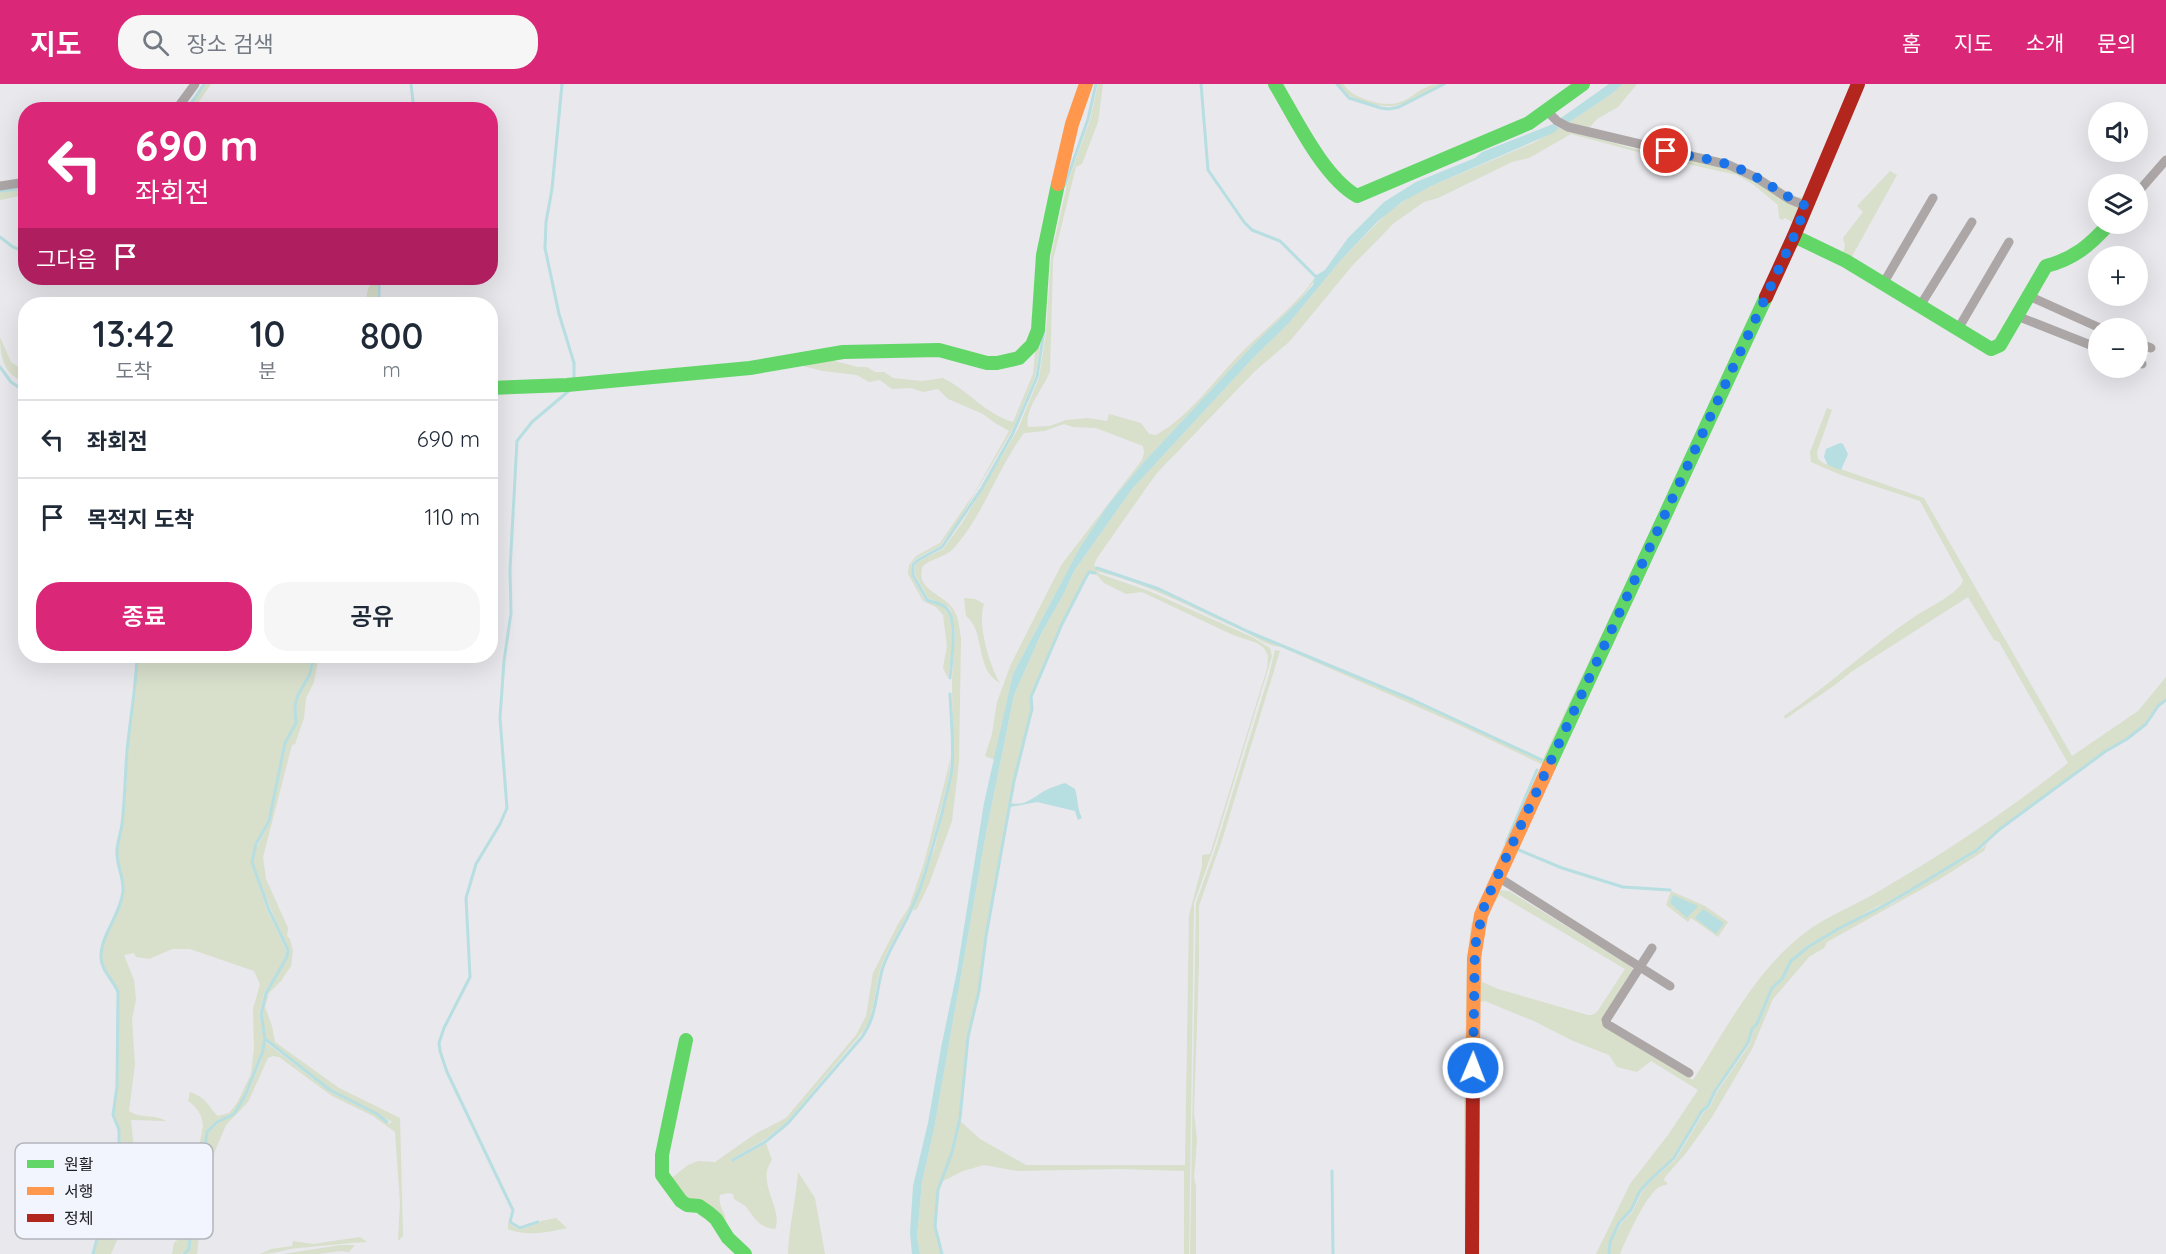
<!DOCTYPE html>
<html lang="ko">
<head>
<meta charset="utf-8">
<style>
	body { margin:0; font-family:Quicksand,"Noto Sans KR",sans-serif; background:#f6f6f7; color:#1f2937; height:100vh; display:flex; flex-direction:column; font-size:22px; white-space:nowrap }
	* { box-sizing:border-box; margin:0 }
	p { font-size:20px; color:#747a83 }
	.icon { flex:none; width:33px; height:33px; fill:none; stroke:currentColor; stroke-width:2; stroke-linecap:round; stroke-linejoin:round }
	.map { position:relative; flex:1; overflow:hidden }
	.drawer { position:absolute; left:18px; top:213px; width:480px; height:366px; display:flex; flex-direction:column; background:#fff; border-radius:24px; box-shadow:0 6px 24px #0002 }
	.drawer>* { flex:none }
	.guide { position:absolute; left:18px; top:18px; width:480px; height:183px; border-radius:24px; box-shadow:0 6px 24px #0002; background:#db2777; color:#fff; overflow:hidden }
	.buttons { position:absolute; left:2088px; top:18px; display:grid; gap:12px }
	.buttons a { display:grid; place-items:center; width:60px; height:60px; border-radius:50%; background:#fff; box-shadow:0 6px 24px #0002; font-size:30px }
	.pin { position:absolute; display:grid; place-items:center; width:51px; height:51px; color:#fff; margin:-26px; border:3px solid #fff; border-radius:50%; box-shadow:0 2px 6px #0007 }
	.me { position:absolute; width:66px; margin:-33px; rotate:1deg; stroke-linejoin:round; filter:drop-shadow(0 0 4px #0008) }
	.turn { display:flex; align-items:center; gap:21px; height:126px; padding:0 18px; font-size:27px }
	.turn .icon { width:78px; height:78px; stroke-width:2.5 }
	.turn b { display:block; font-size:42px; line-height:51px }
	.then { display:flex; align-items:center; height:57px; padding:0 18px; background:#0003; gap:12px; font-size:22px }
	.eta { display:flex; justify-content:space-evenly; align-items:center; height:102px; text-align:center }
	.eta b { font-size:36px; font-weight:600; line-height:42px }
	.primary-button { display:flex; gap:12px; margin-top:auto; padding:12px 18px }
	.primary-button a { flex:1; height:69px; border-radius:24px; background:#db2777; color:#fff; font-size:24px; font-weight:600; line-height:69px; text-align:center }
	.primary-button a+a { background:#f6f6f7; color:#1f2937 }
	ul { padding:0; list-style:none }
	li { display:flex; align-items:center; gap:18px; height:78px; padding:0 18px; border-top:2px solid #e0e1e3 }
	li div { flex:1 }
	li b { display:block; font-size:22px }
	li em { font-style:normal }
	header { display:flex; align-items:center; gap:36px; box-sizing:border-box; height:84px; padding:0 30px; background:#db2777; color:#fff }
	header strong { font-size:28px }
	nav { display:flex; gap:33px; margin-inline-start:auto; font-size:21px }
	.search { width:420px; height:54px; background:#f6f6f7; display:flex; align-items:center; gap:15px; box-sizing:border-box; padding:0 21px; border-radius:24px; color:#747a83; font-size:22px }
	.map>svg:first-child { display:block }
	.green { fill:#d8dfcb; fill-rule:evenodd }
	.water { fill:#b7dee1 }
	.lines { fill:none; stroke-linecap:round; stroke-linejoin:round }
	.stream { stroke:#b7dee1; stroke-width:3 }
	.street { stroke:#aca7a6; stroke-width:9 }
	.fast { stroke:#63d668; stroke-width:14 }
	.slow { stroke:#ff974d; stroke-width:14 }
	.jam { stroke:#b3261e; stroke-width:14 }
	.route { stroke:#1a73e8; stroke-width:10; stroke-dasharray:0 18 }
	.key { fill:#f2f4fe; stroke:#b3b4bd; stroke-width:1.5 }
	.key-label { font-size:16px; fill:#202024 }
</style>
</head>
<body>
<header>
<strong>지도</strong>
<div class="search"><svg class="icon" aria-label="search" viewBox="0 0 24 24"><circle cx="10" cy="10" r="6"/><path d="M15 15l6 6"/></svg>장소 검색</div>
<nav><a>홈</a><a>지도</a><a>소개</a><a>문의</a></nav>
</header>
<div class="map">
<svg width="2166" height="1170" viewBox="0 0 2166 1170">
	<rect width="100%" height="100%" fill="#e8e8ed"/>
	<path class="green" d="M205,0h6l-17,25h-8l10,-10z
		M1098,0h5l-5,38 -16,42 -6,3 -23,93 -3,111c-6,17 -26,38 -22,56l22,-1 16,-6 22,-2 19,3 2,-7 32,9 8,11 7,1c36,-20 60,-58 90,-87 18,-18 57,-49 68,-70l1,2 -15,20 -47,45 -110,118 -35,42 -29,44 -66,125 -18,86 -10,-4 7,-22 5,-32 14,-38 40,-79 11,-21 80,-104 2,-7 -1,-7 -47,-18 -23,-1 -9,-3 -20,7 -20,2c-27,36 -40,81 -70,115 -8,9 -22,10 -31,18 -9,24 20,27 30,43 6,8 6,19 8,29l-2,124 -7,59 -23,63 -12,25 -4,2 22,-64 18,-78 -1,-90 3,-47 -4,-21 -2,-4 -21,-9 -13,-24v-8l4,-5 24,-12 19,-26 56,-94 21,-51 7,-45 5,-77 16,-71 23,-65z
		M1338,0h5c6,8 14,13 24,16 44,15 44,-16 75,-16 -31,16 -41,29 -78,18 -12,-4 -19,-7 -26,-18z
		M1623,0h14l-19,23 -21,12 -8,9 129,30 33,12 45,27h7l49,-113h3l-49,114 -7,2 -64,-35 -157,-37 -16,-7 6,2 42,-28z
		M1559,44l73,20 104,22 19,9 45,29v5l-8,23 -88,184 -157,343 -6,1 -82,-39 -178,-78c-15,-1 -28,-12 -42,-18 -47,-21 -93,-46 -143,-58l4,3 49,17 103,46 18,11 2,8 -58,191 -20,56 -5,351h-5v-83l-64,-2 -103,2 -33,-6 -21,6 -22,11 11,-29 8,-32 20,18 46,26h159l4,-250 13,-49v-11l8,-1 51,-166 6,-19 1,-13 -4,-8 -7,-5 -24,-8 -91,-43 -16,2 -22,-11 -9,-10 -6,-1 -27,52 -31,73 1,12 -19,72 -28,155 -7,55 -11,46 -8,80 -8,35 -14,38 -2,36 6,28h-21l-3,-17 5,-55 12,-53 52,-296 28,-138 27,-61 22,-39 11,-24 58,-82 122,-132 34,-33 53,-64 46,-47 26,-18 18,-9 102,-43zM1571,50l85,23 81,18 17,10 24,20 1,13 3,2 3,-2 9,5 -12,29 -240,509 -129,-60 -163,-68 -91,-43 -62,-21 -3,-4 3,-7 59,-84 99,-103 35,-30 62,-75 42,-43 30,-21 14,-4 74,-36 17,-4z
		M1065,78l4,1 -22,92 -5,77 -7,45 -21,50 -55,93 -19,26 -23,12 -6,6 1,12 13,25c7,2 18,4 22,10 9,16 3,50 1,67l-5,-10 4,-22 -4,-31 -7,-8 -13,-6 -15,-27 1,-9 7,-9 24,-13 35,-51 34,-61 -14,-8 -12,-9 -35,-15 -10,-10 -15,3 -12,-4 -19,1 -12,-9 -11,2 -12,-7 -34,-4 -32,-8 28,-6 39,10h9l8,5h9l9,6 29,3 21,-3c25,12 43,37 70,44l20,-48 11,-110z
		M1890,87l7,4 -47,85 -8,-4 3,-10 -2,-8 20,-26 -6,-6z
		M25,105v6l-25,5v-8z
		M372,197l5,2 1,21h-13l3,-15z
		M0,253l11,25 14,10v9c-21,-4 -25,-26 -25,-44z
		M1827,324l5,2 -15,42 1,7 5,4 101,35 148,258 66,-45 28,-34v22l-9,7 -12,17 -18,15 -21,12 -106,78 -17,17 -92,57 -13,4 -71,40 -16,14 -10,18 -10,10 -15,36 -5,5 -4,14 -32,48 -7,14 -6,6 -28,47 -27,24 -7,9 -9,19 -12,12 -10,20 -1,12h-12l34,-70 38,-49 30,-45 -47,-29 -14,11 -20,-5 -8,-12 -36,-14 -37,-19 -51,-21 -8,2 3,-68 18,-45 11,1 119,73 5,5 -32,53 92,58c33,-50 61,-107 109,-145 23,-19 53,-29 79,-45 65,-38 128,-80 187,-127l-69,-121 -5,-2 -26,-43 -117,75 -16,13 -50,34 -1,-3c46,-31 86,-70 133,-101 11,-7 44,-23 46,-35l-43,-79 -79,-26 -30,-13 -1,-10zM1500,811l125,74 -28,43 -5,3h-4l-90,-26 -16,-7c-1,-29 -1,-63 18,-87z
		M964,514l11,1 9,5c-7,19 5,61 16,79 -26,-14 -14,-52 -34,-67z
		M1275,566l5,1 -57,186 -24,69v58l-5,148 3,28 -3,38 2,8v68h-6l6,-351 20,-56 53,-172z
		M137,572h175l-3,18 -12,20 -3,11 1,18 -11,20 -16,77 -13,24 -4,18 16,48 19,40v7l-22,36 -5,21 5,26 -3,14 -17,42 -11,17 -17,8 -10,11 -2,20 -11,40 -5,57 -7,5h-9l2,-11 8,-7 21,-110c0,-10 -7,-20 -15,-25l2,-9c19,7 17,14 28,24l11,-3 8,-10 14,-29 3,-26 -1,-39 7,-25 -6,-13 -64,-22h-18l-23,10 -13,-2 -2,-4 -10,2 10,25 2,20 -4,19 3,45 -6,47c11,8 27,3 37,10l-35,-1 2,20 -7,80 -15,34h-17l22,-83 4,-27v-14l-6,-15 4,-29v-94c-4,-13 -17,-23 -16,-37 1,-23 20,-41 22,-64 1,-14 -7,-27 -7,-40 1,-9 5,-18 6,-27 3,-24 3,-49 5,-73 2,-32 9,-63 9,-95z
		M315,572h4l-5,26 -8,16 -2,20 -9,26 -3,1 -29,112 3,22 22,49 -1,8 3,3 3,12 -2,15 -10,15 -12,12 -4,14 7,19 3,16 64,46 61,30 3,118 -5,5 2,-38 -5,-71 -22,-16 -41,-20 -53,-39 -6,-1 -5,2 -20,44 -22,23 -16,38 -5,16 -8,75h-11l4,-5 5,-57 9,-28 4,-31 9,-11 17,-7 12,-18 15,-35 4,-20 64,49 47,24 12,9 4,-2 -62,-33 -64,-50c-9,-22 -1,-44 11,-63 5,-9 11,-16 11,-26l-32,-77 -3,-11 1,-9 16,-32 16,-78 11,-20 -1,-17 3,-11 12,-20z
		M951,673c-1,20 -7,39 -12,59 -8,31 -16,63 -29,93 -9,20 -22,37 -29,58 -7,21 -5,42 -16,62l-78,93 -23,18 -32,19 2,2 32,-18 6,17c-17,22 12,50 3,69 -16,-2 -19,-9 -28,-21 -3,-4 -9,-6 -13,-9l-1,-5 -5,-1 -8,2c-3,12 9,19 5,32l-41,-27 -15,-20 19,-15 10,-4 17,1 40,-28 31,-16 70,-83 10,-19 7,-43 25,-49 11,-17 15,-44z
		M1988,757l-4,10 -44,28 -113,63 -3,6 -15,9 -36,42 -21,50 -40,68 -26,36 -20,23 -2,4 4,4c-3,1 -6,2 -9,3 -13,8 -33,52 -39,67h-10l1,-12 10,-18 12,-13 9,-19 7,-9 27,-24 28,-47 6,-5 7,-15 33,-48 3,-14 5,-5 15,-36 10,-9 9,-18 16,-14 31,-18 40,-22 13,-4 30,-20 45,-26 17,-11z
		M1504,761l3,1 -25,60 -12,348h-5l-1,-150 3,-142 4,-37z
		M1671,807l34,15 23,16 -10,15 -27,-19 -3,4 -22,-17z
		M798,1088l17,26 10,56h-37c1,-28 8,-54 10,-82z
		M556,1134l11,10c-18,4 -41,9 -59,1v-6l12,7 18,-6 3,-3z
		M360,1153l7,5c-23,1 -45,4 -68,6 -14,1 -23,6 -39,6l11,-5 21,-3 1,-5 20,3z
		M341,1161h14l-6,7 -8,-1 -23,3h-35z"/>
	<path class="water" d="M1609,0h14l-13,11 -42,28 -6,-2 -1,-3z
		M1553,40l6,4 -6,5 -122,53 -29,16 -24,19 -37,39 -53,64 -34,33 -122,132 -58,82 -11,24 -22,39 -27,61 -28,138 -52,296 -12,53 -5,55 3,17h-8l-2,-21 3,-47 15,-63 13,-75 16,-77 27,-168 29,-129 66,-125 29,-44 35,-42 110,-118 47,-45 13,-15 2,-9 10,-6 23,-32 36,-36 32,-20 59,-24 7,-6z
		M1840,359l3,1 5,10 -7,16 -13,-5 -4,-8 2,-8z
		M1065,699l10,6c3,9 2,20 7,29l-4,2 -3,-9 -38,-9 -27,5 1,-4c14,4 24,-7 35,-13 6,-3 13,-5 19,-7z
		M1673,811l25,11 -11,12 -17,-15z
		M1703,825l21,14 -8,11 -21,-16z"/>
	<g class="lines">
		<path class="stream" d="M411,0l3,26
			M562,0l-10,105 -6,33 -1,26 14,66 15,49v17
			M1201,0l7,86 36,52 8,8 28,11 35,35
			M1337,0l12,14 32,10 8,1 10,-2 45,-23
			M185,26l10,-12 9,-14
			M1065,101l23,-66 8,-35
			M0,107l26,-3
			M0,153l13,10 13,5
			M338,194l34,3 6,2
			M379,194v26
			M0,283l11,15 15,10
			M1097,484l62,21 90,43 164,68 129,60
			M950,594c1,-15 9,-61 -5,-71 -5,-4 -13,-5 -18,-7l-14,-25v-10l5,-5 24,-13 40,-59 31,-55 24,-56 7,-47
			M1506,759l31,-73
			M1519,766l43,18 61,19 47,3
			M265,955l65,51 47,24 10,8
			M733,1076l32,-18 23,-19 74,-86c16,-23 13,-44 21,-70 7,-21 20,-38 28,-57 14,-31 22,-65 31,-97 3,-15 8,-30 10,-45 2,-24 -1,-50 -2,-74
			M1332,1087l1,83
			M538,1138l-18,6 -10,-6 3,-12 -3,-6 -63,-132 -7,-21 -1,-8 5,-15 26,-51 -4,-79 10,-34 24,-40 7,-16 -7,-90 4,-57 7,-48 -1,-43 7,-129 15,-19 39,-33
			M93,1170l22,-83 4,-27v-14l-6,-15 4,-29 1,-94c-5,-13 -18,-22 -17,-37 1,-22 20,-41 22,-64 1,-14 -7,-27 -6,-40 0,-9 4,-18 5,-27 3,-24 3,-49 5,-73 3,-32 9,-63 10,-95
			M184,1170l5,-5 5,-57 9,-28 4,-32 10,-10 17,-8 11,-18 17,-42 3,-15 -4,-25 5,-21 21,-36 1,-7 -19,-40 -17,-48 4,-18 13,-23 16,-78 11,-20 -1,-17 3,-11 12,-21 4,-18
			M942,1170l-7,-28 3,-36 14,-38 8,-34 8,-81 11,-46 7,-55 28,-155 18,-72 -1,-12 31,-73 23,-45 4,-7 6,1
			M1609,1170l1,-12 9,-19 12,-13 9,-19 8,-9 26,-24 28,-47 6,-5 7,-15 33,-48 4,-14 5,-5 15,-36 10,-9 9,-18 17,-14 30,-18 53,-27 86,-52 23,-21 106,-78 21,-12 19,-15 12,-18 8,-6"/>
		<path class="street" d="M176,26l19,-26
			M1547,27l10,10 11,6 161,38 28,13 32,21 17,7
			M0,102l26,-4
			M2138,108l28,-32
			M1883,200l50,-86
			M2029,212l71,32
			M1920,222l52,-84
			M2017,232l81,32
			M1958,245l51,-87
			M2138,259l13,5
			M2138,278l4,2
			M1498,793l172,109
			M1652,864l-46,72 1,4 82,49"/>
		<path class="fast" d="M1275,0c20,33 48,93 82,112l172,-73 54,-39
			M1794,152l52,25 145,88 9,-4 46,-79c28,-7 44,-21 63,-42
			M490,304l77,-3 183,-17 93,-16 96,-2 48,13h10l22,-5 13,-13 6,-15 5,-75 15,-71
			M1549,682l217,-469
			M686,956l-24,115v20l19,26 6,4 12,1 10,7 7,6 12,19 17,16"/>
		<path class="slow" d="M1058,100l14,-60 14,-40
			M1473,968l1,-94 7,-43 68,-149"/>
		<path class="jam" d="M1766,213l28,-61 64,-152
			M1472,1170l1,-202"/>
	</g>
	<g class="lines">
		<path class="route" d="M1473,984l2,-122 10,-43 309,-667 12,-30c-22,-10 -40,-25 -62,-35 -24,-12 -53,-14 -78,-20"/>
	</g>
	<rect x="15" y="1059" width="198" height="96" rx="9" class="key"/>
	<rect x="27" y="1076" width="27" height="8" fill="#63d668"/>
	<rect x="27" y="1103" width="27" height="8" fill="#ff974d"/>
	<rect x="27" y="1130" width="27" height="8" fill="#b3261e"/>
	<g class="key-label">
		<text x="64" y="1086">원활</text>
		<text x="64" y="1113">서행</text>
		<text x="64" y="1140">정체</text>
	</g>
</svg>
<div class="buttons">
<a><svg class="icon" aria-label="sound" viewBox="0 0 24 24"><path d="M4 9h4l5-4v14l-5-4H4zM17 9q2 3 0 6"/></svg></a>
<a><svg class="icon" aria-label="layers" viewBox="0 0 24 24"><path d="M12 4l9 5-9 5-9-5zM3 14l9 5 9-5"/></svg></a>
<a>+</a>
<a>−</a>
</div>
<div class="pin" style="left:1666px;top:67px;background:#d93025"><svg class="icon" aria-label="arrive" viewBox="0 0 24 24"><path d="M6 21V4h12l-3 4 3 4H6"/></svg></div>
<svg class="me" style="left:1473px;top:984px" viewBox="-20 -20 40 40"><circle r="17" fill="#1a73e8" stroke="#fff" stroke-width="3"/><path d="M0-11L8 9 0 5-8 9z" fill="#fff"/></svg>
<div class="guide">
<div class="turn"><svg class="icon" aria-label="left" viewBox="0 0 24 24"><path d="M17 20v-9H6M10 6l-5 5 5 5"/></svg><div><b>690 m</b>좌회전</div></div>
<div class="then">그다음<svg class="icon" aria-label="arrive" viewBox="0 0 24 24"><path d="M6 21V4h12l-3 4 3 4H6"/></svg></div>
</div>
<section class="drawer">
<div class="eta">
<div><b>13:42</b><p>도착</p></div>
<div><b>10</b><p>분</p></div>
<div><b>800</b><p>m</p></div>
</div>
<ul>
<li><svg class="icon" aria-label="left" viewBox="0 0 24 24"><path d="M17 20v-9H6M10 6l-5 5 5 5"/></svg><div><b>좌회전</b></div><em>690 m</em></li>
<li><svg class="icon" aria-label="arrive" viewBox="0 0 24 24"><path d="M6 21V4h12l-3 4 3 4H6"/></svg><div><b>목적지 도착</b></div><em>110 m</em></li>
</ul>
<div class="primary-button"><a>종료</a><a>공유</a></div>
</section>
</div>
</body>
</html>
